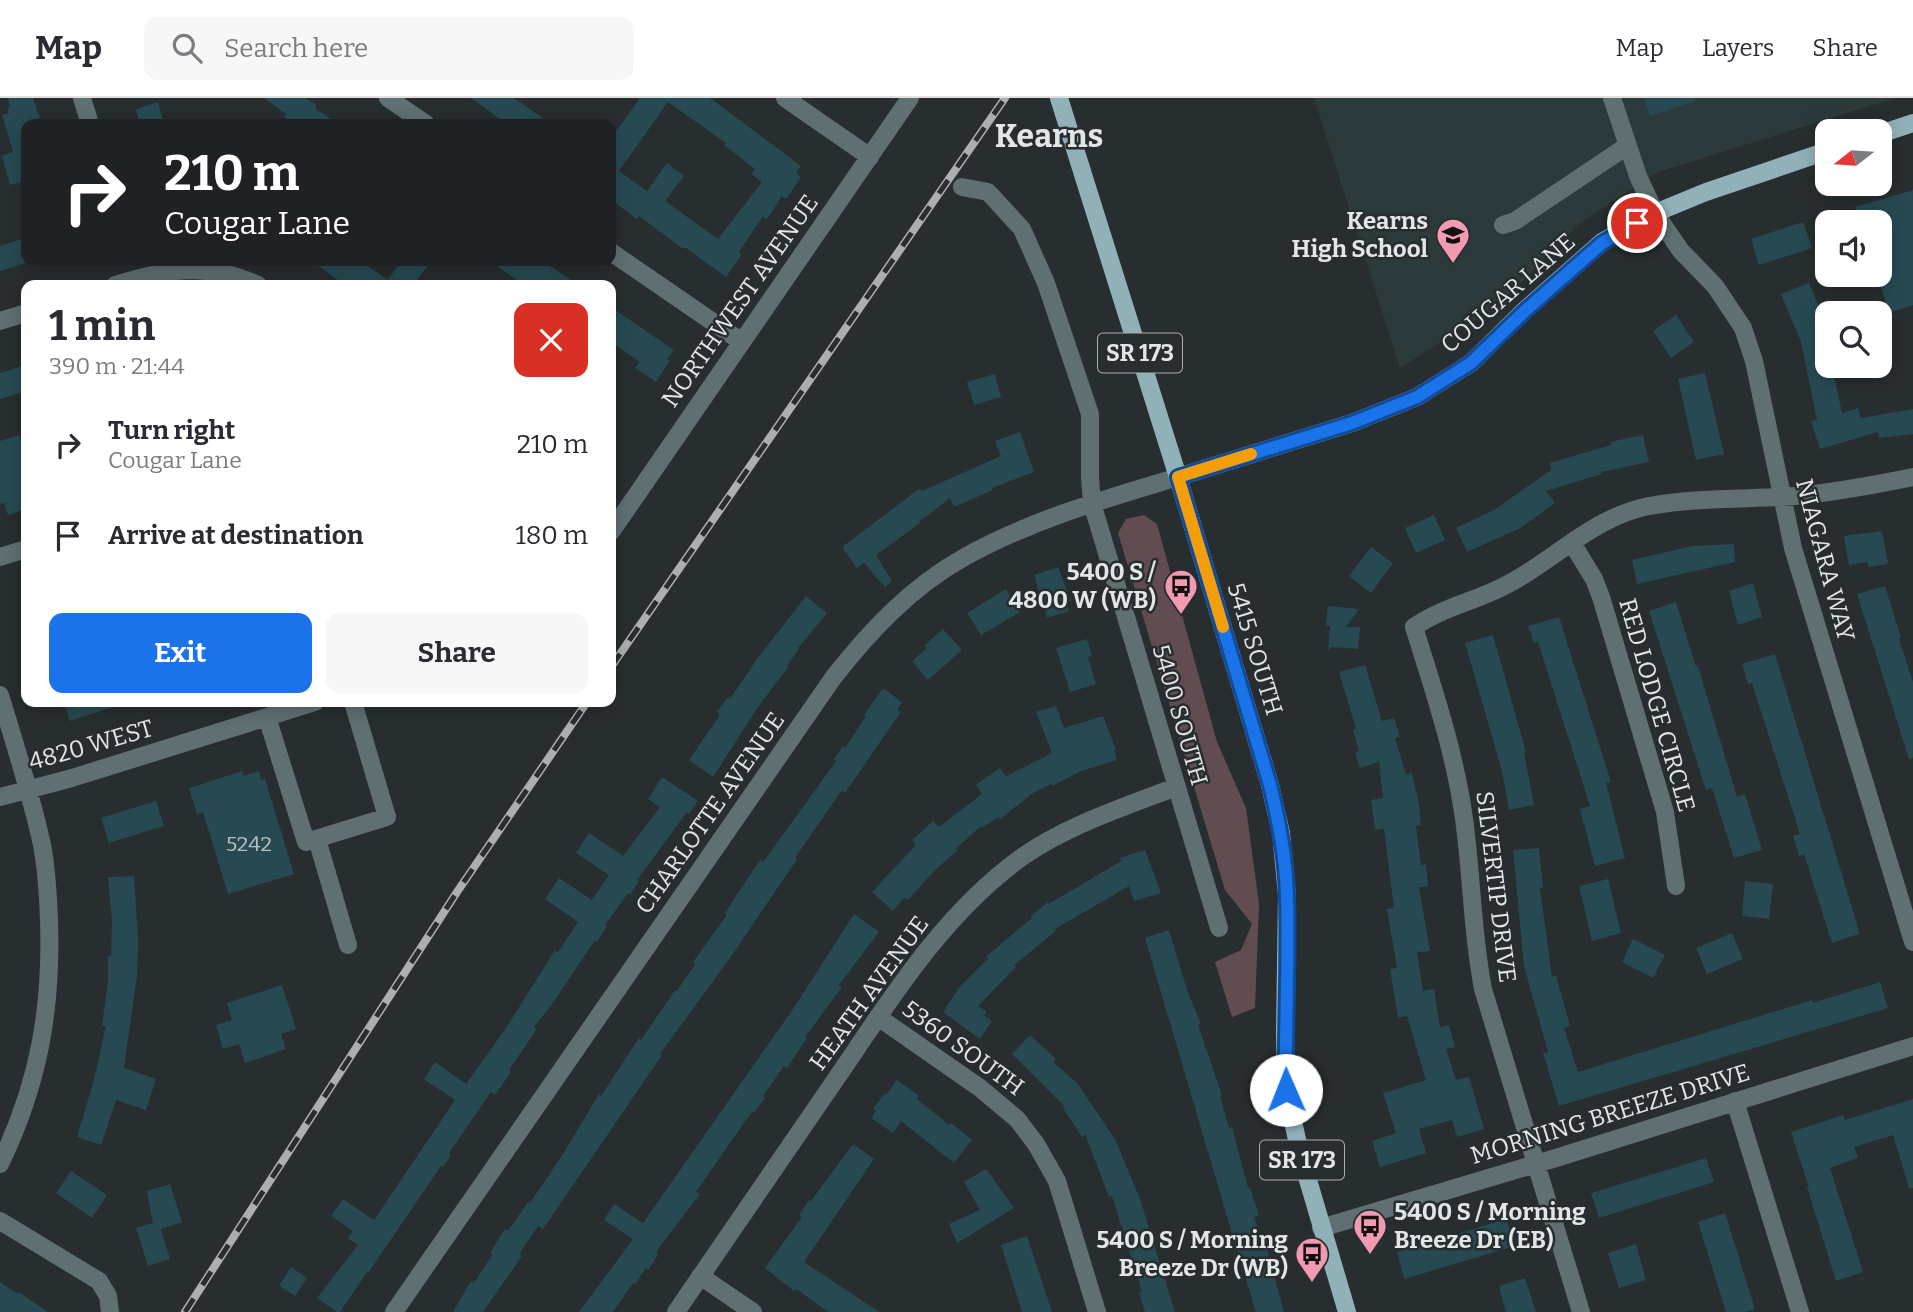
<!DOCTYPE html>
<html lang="en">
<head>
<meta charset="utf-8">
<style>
	body { margin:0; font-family:Bitter,serif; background:#f7f7f7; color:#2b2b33; height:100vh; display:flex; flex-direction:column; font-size:26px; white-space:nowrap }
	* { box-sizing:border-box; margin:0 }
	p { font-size:23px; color:#7c7c81 }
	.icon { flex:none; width:38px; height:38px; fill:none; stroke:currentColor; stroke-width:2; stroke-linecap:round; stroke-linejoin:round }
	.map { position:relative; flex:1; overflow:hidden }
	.side { position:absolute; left:21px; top:182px; width:595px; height:427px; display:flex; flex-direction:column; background:#fff; border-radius:14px; box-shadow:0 4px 18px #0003 }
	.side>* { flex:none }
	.banner { position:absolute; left:21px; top:21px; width:595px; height:147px; border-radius:14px; box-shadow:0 4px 18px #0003; background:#202124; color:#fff; overflow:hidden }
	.needle { width:46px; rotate:253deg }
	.controls { position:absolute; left:1815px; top:21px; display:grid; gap:14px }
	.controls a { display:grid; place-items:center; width:77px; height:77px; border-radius:14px; background:#fff; box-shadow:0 4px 18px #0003; font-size:35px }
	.pin { position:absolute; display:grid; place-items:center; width:60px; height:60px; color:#fff; margin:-30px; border:4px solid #fff; border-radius:50%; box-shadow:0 2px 7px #0007 }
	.me { position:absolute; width:77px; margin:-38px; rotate:359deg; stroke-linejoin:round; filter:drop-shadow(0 0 5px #0008) }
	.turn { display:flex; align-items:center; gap:24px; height:147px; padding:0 28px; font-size:32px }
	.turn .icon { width:91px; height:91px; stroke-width:2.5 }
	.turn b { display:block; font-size:49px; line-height:60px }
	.round { display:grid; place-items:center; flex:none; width:74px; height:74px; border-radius:14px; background:#f7f7f7 }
	.headline { display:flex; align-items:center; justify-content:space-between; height:119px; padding:0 28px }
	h1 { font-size:42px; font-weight:700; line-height:52px }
	.cta { display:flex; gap:14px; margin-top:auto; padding:14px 28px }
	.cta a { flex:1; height:80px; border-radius:14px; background:#1a73e8; color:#fff; font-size:28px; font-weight:700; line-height:80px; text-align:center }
	.cta a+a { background:#f7f7f7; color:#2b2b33 }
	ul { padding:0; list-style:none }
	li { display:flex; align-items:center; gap:21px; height:91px; padding:0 28px }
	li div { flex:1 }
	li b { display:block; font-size:26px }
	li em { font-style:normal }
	header { display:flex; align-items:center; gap:42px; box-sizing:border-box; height:98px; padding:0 35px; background:#fff; border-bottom:2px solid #e1e1e2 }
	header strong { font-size:33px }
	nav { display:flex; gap:38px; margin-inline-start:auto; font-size:24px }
	.search { width:490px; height:63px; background:#f7f7f7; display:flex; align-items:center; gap:18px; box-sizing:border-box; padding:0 24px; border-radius:14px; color:#7c7c81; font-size:26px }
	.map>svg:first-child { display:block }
	.built { fill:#2d3a3c }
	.green { fill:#614c51 }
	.building { fill:#274a52; fill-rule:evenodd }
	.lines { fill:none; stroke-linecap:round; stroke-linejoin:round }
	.minor { stroke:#5f6f72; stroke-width:18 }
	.major { stroke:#91b1b8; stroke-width:18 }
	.rail-casing { stroke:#abafb0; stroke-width:8 }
	.rail { stroke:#282d2f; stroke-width:5; stroke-dasharray:16; stroke-linecap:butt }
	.route-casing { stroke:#114b97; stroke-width:18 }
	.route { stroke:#1a73e8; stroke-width:12 }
	.slow { stroke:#f59e0b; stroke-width:12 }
	.labels { text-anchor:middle; stroke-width:5; stroke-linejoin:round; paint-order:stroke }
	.number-label { font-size:21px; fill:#b3bfc1 }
	.shield { fill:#282d2f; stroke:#aaaeaf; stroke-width:2 }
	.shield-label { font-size:23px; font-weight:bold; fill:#e2e6e6 }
	.poi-label { font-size:24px; font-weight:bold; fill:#e2e6e6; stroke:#282d2f; text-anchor:end }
	.street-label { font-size:24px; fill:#e2e6e6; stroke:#282d2f }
	.district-label { font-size:32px; font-weight:bold; fill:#e2e6e6; stroke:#282d2f }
</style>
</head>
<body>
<header>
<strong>Map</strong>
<div class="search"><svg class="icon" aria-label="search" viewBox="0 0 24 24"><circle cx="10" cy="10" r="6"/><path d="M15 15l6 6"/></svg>Search here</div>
<nav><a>Map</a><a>Layers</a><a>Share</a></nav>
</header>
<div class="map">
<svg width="1913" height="1214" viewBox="0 0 1913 1214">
	<rect width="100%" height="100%" fill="#282d2f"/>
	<path class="built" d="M1314,0h581l-237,74 -78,51 -82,83 -98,62z"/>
	<path class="green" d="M1144,417l13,9 60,218 29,66 13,96 -4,104 -23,9 -17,-55 26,-12 11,-26 -27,-34 -107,-357 8,-14z"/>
	<path class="building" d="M8,0h25l7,20 -4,1 2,5h-12v57l-16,4 -8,-29 11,-4 -11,-37 7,-2 -2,-5 3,-1z
		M264,0h42l10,7 -1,3 23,16h-43l-11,-7 2,-3z
		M471,0h43l37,26h-44z
		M640,0h70l91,68 -5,7 5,4 -15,22 -4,-3 -15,23 -4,-3 -24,36 3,2 -16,23 -40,-29h-4l-43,-32 -2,3 -26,-19v-62zM668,4l58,41 -2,2 31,24 -4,5 11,8 -44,57 -53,-38 19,-25 -17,-13 -20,28 -28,-20z
		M1644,0h51v3l-45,15z
		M158,4l6,22h-24l-4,-15z
		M1913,92v115l-24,8 -12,-38h3v-53h-20l-5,-15z
		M1803,124l9,26 -53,17 -8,-26z
		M22,141l4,22 3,1 -29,9v-25z
		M311,163h49l28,19 13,-19h30l-18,24h-68z
		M489,163h53l37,24h-54z
		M1809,185l18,43v40h5l10,47 16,-5 3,10 52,-9v25l-34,4 -1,-6 -58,17 -9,-28 6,-1 -16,-78 -20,-48z
		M611,209l63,43 -7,9 3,1 -14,22 -21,-14 5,-6 -29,-20z
		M1676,217l18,27 -23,16 -18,-27z
		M26,267v26l-26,8v-26z
		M1705,275l19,81 -28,6 -18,-81z
		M995,276l6,23 -27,8 -7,-23z
		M1020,334l14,40 -42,16 1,2 -39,17 -4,-9 -31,24 1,1 -44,32 16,26 -7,6 -21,-24 -7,5 -15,-21 78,-59 2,3 79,-35 -6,-15z
		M19,337l7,22v52l-18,6 -4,-12 -4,1v-63z
		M1643,337l6,27 -48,10 1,2 -56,17 9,12 -35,25 -53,24 -11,-24 38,-18 57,-40 -1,-7 61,-18 -1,-3z
		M1434,417l11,25 -29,13 -11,-25z
		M1882,433l6,33 -20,3v-5l-19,3 -5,-29z
		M1734,446l1,18 -98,22 -5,-24 60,-14z
		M1371,449l22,16 -22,30 -22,-17z
		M1058,469l13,34 -5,1 3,9 -22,7 -13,-43z
		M1753,485l9,34 -24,8 -9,-34z
		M1885,488l16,52 -2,1 14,43v76l-4,1 -52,-165z
		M1006,491l14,23 -39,23 -14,-22z
		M806,498l21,17 -29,35 1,1 -12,17 1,1 -30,40 -45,70 -24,-17 31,-45 -3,-3 11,-15 2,2 27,-40z
		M1676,504l20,65 2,-1 39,131 8,-3 17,56 -28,8 -22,-70 -6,2 -57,-179z
		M1328,508l31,3 -13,18h14l-2,22 -27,-2 -3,4 2,-25 -4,-1z
		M1559,519l52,165 -5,1 19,75 -30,8 -15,-57 10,-3 -52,-164 -4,1 -6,-17z
		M943,531l19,21 -34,30 -16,-19 15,-13 -3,-2z
		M1493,537l33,117 -2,1 10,52 -25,5 -7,-39 -37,-128z
		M1087,541l5,17 -4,1 8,27 -26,8 -14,-44z
		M1775,556l82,270 2,10 -27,9 -28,-89 -5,2 -6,-20 7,-2 -48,-151 -4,1 -6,-20z
		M1365,567l17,56 12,-3 6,19 -5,1 11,36 6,-1 7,32 2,20 -5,1 5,39 5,-1 2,22 -9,1 11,64 -13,1 6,39 11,-2 6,38 9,-2 6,22 -9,2 10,31 13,-3 15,52 -27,8 -5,-17 -33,9 7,24 -46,14 -8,-26 24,-8 -13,-40 43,-13 -19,-64 -9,2 -8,-49 7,-1 -10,-59 7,-1 -10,-79 -9,1 -4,-30 12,-2 -4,-36 -19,6 -5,-16 4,-1 -6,-21 3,-1 -17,-57z
		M883,590l19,14 -5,8 4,2 -21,30 -35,51 -3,-3 -47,68 2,1 -67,99 -70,96 2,1 -119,174 -5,-3 -19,28 3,2 -39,56h-30l18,-31 3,2 18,-28 -2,-2 15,-24 3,2 20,-29 2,1 31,-46 38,-63 2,2 38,-58 2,2 34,-50 2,1 18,-27 -2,-2 34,-47 -2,-2 21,-32 14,-21 3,2 53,-73 20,-28 -2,-2 9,-13 2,2 21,-32 -2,-1z
		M64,604h54l1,3 -49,16z
		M1056,608l8,22 39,-12 13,34 -2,1 3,9 -36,11 -29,15 -1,-2 -18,9 -33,26 -2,-2 -16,11 -1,-2 -25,22 2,2 -24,21 -26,29 -3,-3 -12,14 -21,-19 44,-47 -4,-5 21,-19 6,6 43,-33 -6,-9 24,-17 6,8 46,-23 -16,-41z
		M242,673l1,5 16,-5 2,9 4,-1 29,95 -66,20 -25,-82 -6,2 -8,-26z
		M662,679l36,24 -9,13 -2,-2 -50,68 2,1 -9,14 -2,-2 -23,32 2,1 -10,16 -2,-2 -40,60 -21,27 3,2 -28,41 2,2 -16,23 -4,-3 -42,61 2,2 -8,12 -2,-1 -73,107 -1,-1 -27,40h-3l-20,-14 41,-53 -10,-7 5,-7 -22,-15 12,-17 31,21 81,-120 -31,-21 11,-17 31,22 40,-56 49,-78 3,2 20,-30 -33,-23 14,-21 33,22 17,-25 -33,-22 13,-20 34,23 37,-49 -12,-8z
		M156,703l8,25 -55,17 -8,-25z
		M1539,750l4,40h-3l12,89 4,-2 14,51 -6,2 14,44 234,-72 1,3 67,-21 8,26 -329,98 -16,-53 5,-1 -24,-86 -11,-116z
		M1145,752l16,43 -27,8 -5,-15 -74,43 1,2 -42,34 2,2 -38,39 9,6 -3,3 8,6 -12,18 -37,-27 15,-23 30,-30 -2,-2 46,-39 -1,-2 17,-14 1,2 72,-43 -1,-3z
		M134,778l4,63 -1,37 -13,92 32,11 -10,31 -30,-10 -15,45 -24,-8 17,-57 12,-54h-4l6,-45v-25h3l1,-36 -4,-43z
		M1608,781l13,54 -29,8 -13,-55z
		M1745,783l28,3 -4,35 -27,-3z
		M854,816l25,18 -40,53 3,2 -37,50 2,1 -20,30 -3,-2 -21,30 2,2 -11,15 -2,-1 -11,15 -45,65 4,2 -39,51 -5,8 2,2 -10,15 -2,-2 -11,16 -2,-1 -20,29h-34l54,-73 -29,-19 10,-16 29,19 150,-214z
		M1169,832l18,60 14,34 -3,1 24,70 -2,1 9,32 3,-1 16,61h2l9,27 -5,2 10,33 3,-1 17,63h-28l-22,-72 -89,-302z
		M1732,835l11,26 -36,15 -11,-26z
		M1633,841l32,16 -12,23 -31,-16z
		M282,887l14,44 -15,5 5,15 -41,14 -6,-19 -16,5 -7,-24 16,-5 -5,-17z
		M1030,937l26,24 -3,3 24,21 38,56 25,60 35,113h-30l-6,-19 3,-1 -30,-96 -3,1 -24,-63 -3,3 -19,-29 2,-1 -53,-53z
		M897,982l22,16 -2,3 32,26 2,-2 21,17 -18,23 -53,-42 -8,12 -22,-15 5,-7 -3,-2 11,-15 2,1z
		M1913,1001v89h-4l-16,-53 -39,12 4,11 -28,10 33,104 -27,9 -29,-94h2l-18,-55 52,-17 2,5z
		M853,1046l21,15 -70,103 75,50h-50l-33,-23 -2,2 -29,-23 37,-51 -3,-2 10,-15 2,1z
		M1706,1060l8,24 -115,36 -8,-25z
		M986,1071l28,39 -57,35 -8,-19 31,-14 -16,-28z
		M71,1073l36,24 -15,23 -36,-25z
		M170,1086l12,38 -21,7 9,30 -22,7 -12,-38 17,-5 -6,-32z
		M1725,1115l30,96 -10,3h-19l-28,-90z
		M1506,1121l9,27 -111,33 -7,-27z
		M1027,1138l25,76h-30l-21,-67z
		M1636,1146l10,36 -27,8 -11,-35z
		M291,1169l16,11 -12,18 -16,-10z
		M1525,1180l11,34h-30l-7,-26z
		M0,1184l18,12 1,-2 29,20h-48z"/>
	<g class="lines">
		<path class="minor" d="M82,0l8,26
			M388,0l38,26
			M785,0l85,59
			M1612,0l26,78 17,37 26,38 34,35 28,42 11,33 39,187 120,394
			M962,89l26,5 34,37 24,54 44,131v64l2,25 127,425
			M1503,127l12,-4 112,-75
			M611,154l131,90
			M115,187c51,-16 93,-23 143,0
			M0,223l26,-8
			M611,434l299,-434
			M1572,445l22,36 7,18 64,215 11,74
			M0,459l26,-8
			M0,597c15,50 31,99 42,150 5,25 6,49 7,75 3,89 -10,163 -49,244
			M267,619l39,125 81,-25 -34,-115
			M0,699l72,-19 243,-76
			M317,741l31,106
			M878,919l102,71 37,31 19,25 21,37 40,131
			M1735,1003l65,211
			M0,1123l99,60 9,15 2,16
			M1321,1130l235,-70 357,-112
			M700,1178l53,36
			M394,1214l439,-634c36,-46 78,-91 130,-120 67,-38 142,-59 215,-81
			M676,1214c54,-79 108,-158 162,-236 53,-78 106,-163 184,-219 46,-32 102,-50 154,-70
			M1581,1214l-98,-323c-11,-56 -11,-113 -19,-170 -9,-66 -30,-128 -50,-192 26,-18 54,-24 82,-37 53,-24 95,-73 153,-84 43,-8 89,-7 133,-9 44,-3 87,-11 131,-20"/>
		<path class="major" d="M1059,0l119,379 92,308 11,48 6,62 -2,137 1,58 14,63 47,159
			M1880,36l33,-11
			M1178,379l174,-54 65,-26 54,-34 55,-54 76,-67 53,-29 51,-21 121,-41"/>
		<defs>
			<path id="rail" d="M611,569l394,-569
				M185,1214l272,-420 130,-190"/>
		</defs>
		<use href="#rail" class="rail-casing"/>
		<use href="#rail" class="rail"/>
	</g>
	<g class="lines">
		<defs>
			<path id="route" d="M1286,992c-1,-64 3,-129 1,-194 -1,-37 -8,-75 -17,-111l-92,-308 174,-54 65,-26 54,-34 56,-54 75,-66 35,-20"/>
		</defs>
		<use href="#route" class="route-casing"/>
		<use href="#route" class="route"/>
		<path class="slow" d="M1223,529l-45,-150 73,-23"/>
	</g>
	<defs>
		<symbol id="school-pin" viewBox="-11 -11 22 30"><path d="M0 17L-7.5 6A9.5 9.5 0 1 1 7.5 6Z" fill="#f19ab1" stroke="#282d2f"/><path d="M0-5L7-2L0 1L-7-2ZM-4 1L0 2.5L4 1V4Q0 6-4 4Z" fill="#111"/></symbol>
		<symbol id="bus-pin" viewBox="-11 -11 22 30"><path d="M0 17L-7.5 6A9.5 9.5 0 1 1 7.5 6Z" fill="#f19ab1" stroke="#282d2f"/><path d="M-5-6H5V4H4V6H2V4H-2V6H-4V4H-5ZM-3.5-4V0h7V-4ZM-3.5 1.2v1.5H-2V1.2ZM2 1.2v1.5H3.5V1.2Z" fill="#111"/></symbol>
	</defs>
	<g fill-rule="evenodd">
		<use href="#school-pin" x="1434" y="118" width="38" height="52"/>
		<use href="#bus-pin" x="1162" y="469" width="38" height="52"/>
		<use href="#bus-pin" x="1351" y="1109" width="38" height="52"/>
		<use href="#bus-pin" x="1293" y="1137" width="38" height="52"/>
	</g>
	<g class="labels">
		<g class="number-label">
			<text x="249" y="753">5242</text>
		</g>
		<g class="shield">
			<rect x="1098" y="235.5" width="84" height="39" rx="5"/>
			<rect x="1260" y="1042.5" width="84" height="39" rx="5"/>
		</g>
		<g class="shield-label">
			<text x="1140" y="263">SR 173</text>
			<text x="1302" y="1070">SR 173</text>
		</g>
		<g class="poi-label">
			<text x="1428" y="131">Kearns<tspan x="1428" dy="28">High School</tspan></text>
			<text x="1156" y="482">5400 S /<tspan x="1156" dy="28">4800 W (WB)</tspan></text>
			<text x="1394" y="1122" text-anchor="start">5400 S / Morning<tspan x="1394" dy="28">Breeze Dr (EB)</tspan></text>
			<text x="1288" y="1150">5400 S / Morning<tspan x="1288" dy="28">Breeze Dr (WB)</tspan></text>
		</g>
		<g class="street-label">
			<text transform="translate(1508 195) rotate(-41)" y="8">COUGAR LANE</text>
			<text transform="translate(740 203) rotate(-55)" y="8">NORTHWEST AVENUE</text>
			<text transform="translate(1825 462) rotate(75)" y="8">NIAGARA WAY</text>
			<text transform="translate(1255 551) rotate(73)" y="8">5415 SOUTH</text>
			<text transform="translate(1657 607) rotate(74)" y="8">RED LODGE CIRCLE</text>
			<text transform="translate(1180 617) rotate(74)" y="8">5400 SOUTH</text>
			<text transform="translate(91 647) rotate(-16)" y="8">4820 WEST</text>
			<text transform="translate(710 715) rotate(-55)" y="8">CHARLOTTE AVENUE</text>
			<text transform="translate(1496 789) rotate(83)" y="8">SILVERTIP DRIVE</text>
			<text transform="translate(869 895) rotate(-54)" y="8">HEATH AVENUE</text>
			<text transform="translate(963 950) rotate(36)" y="8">5360 SOUTH</text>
			<text transform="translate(1610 1016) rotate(-17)" y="8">MORNING BREEZE DRIVE</text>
		</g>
		<g class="district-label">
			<text x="1049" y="49">Kearns</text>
		</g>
	</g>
</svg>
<div class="controls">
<a><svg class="needle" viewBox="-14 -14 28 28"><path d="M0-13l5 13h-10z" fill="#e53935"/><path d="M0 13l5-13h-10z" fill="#7c7c81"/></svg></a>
<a><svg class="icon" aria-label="sound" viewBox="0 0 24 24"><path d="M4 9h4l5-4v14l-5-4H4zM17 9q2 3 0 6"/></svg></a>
<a><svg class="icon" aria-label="search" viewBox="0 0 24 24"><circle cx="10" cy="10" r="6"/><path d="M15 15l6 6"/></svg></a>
</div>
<div class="pin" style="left:1637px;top:125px;background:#d93025"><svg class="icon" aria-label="arrive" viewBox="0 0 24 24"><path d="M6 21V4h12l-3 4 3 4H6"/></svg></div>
<svg class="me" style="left:1286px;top:992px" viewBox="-20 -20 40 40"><circle r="19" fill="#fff"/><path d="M0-13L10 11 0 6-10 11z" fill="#1a73e8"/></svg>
<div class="banner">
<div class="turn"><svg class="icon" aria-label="right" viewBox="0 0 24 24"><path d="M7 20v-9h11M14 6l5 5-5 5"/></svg><div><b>210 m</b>Cougar Lane</div></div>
</div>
<section class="side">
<div class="headline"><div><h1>1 min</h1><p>390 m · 21:44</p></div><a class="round" style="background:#d93025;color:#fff"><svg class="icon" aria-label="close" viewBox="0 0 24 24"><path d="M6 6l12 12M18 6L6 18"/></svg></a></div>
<ul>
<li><svg class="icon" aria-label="right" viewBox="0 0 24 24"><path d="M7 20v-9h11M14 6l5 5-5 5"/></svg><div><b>Turn right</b><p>Cougar Lane</p></div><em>210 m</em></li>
<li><svg class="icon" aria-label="arrive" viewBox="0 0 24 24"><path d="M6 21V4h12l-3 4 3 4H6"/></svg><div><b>Arrive at destination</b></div><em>180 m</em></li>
</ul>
<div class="cta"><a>Exit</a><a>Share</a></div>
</section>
</div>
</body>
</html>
